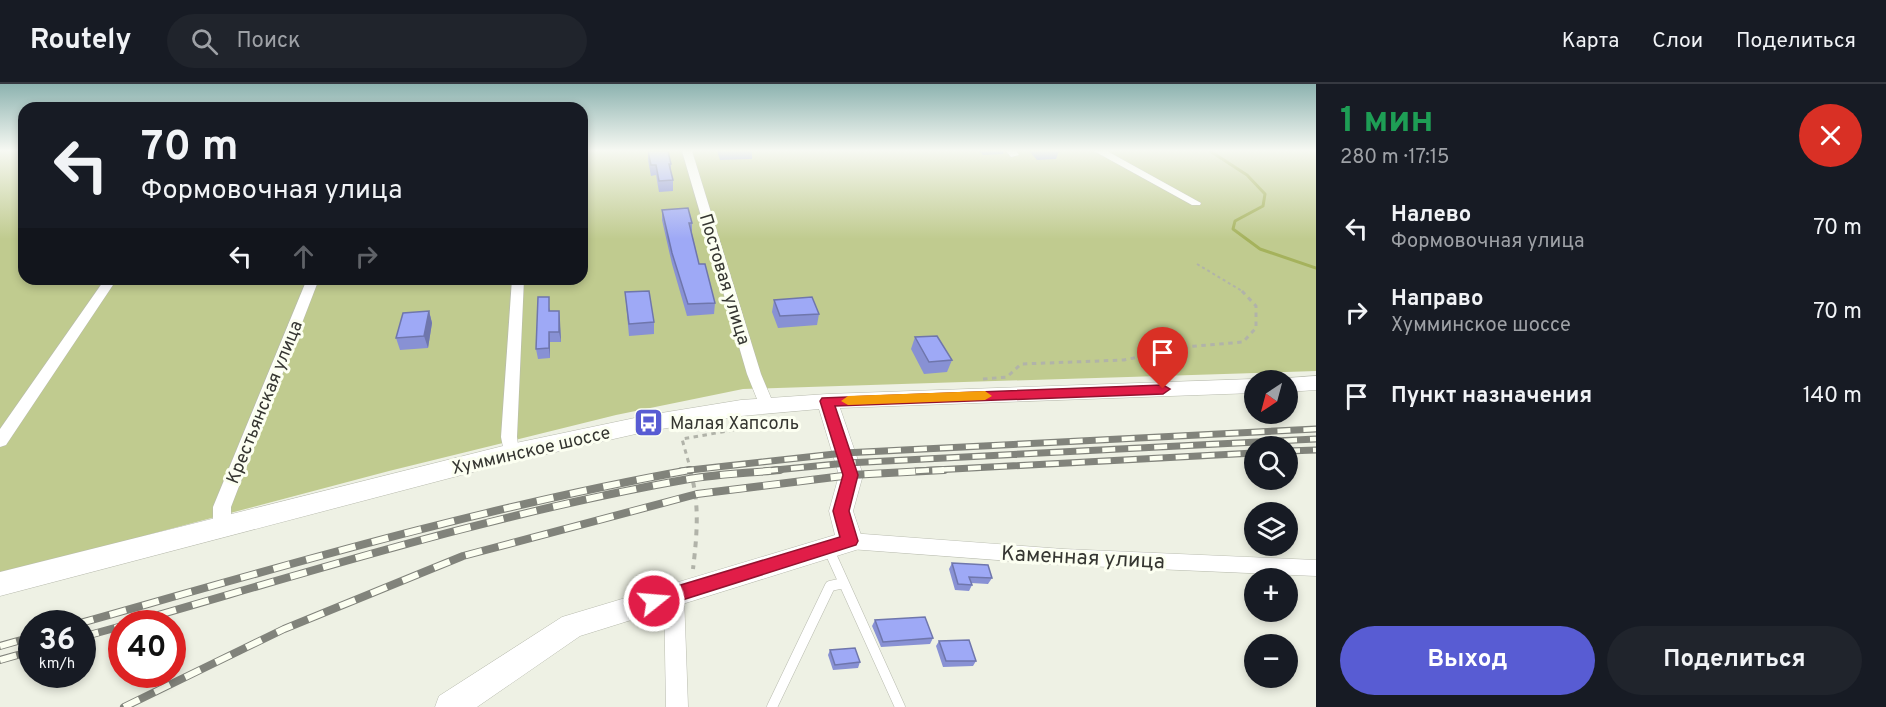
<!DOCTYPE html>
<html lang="ru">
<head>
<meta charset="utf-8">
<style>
	body { margin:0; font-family:Overpass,sans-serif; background:#20242c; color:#f1f3f6; height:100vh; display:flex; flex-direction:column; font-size:22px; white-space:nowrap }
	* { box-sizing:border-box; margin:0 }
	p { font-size:20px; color:#9ea1a6 }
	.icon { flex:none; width:33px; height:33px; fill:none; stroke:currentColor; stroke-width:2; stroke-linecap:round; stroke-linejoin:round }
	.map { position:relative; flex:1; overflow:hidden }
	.details { display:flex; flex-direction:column; background:#171b24; width:570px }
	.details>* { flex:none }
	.banner { position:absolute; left:18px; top:18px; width:570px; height:183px; border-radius:18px; box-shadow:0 3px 9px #0003; background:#171b24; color:#f1f3f6; overflow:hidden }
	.needle { width:39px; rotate:216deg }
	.controls { position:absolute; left:1244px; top:286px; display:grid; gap:12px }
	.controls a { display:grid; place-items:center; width:54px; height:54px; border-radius:50%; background:#171b24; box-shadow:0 3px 9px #0003; font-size:30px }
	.speed { position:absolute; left:18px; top:526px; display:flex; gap:12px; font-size:30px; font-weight:700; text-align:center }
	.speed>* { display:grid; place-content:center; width:78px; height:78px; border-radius:50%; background:#171b24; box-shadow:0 3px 9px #0003; line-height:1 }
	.speed small { font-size:15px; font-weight:400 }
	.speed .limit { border:9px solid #d22; background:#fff; color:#111 }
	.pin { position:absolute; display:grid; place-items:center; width:51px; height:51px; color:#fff; margin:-62px -26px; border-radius:50% 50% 50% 0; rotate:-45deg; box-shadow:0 0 6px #0007 }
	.pin .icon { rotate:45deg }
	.me { position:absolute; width:66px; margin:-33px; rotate:73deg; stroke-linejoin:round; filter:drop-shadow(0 0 4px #0008) }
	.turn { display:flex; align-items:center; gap:21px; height:126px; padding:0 24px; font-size:27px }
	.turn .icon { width:78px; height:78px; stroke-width:2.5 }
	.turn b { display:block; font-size:42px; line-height:51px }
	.lanes { display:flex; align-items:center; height:57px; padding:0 24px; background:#0003; justify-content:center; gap:30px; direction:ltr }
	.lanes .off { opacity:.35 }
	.round { display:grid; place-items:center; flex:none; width:63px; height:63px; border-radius:32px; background:#20242c }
	.overview { display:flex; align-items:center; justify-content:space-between; height:102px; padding:0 24px }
	h1 { font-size:36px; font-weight:700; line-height:45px; color:#1e9e55 }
	.button { display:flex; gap:12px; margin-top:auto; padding:12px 24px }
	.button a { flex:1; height:69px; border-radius:36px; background:#585cd3; color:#fff; font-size:24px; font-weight:700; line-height:69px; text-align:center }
	.button a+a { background:#20242c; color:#f1f3f6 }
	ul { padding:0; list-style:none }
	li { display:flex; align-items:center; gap:18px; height:84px; padding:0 24px }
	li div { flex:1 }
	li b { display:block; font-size:22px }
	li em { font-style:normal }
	header { display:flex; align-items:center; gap:36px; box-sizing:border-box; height:84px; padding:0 30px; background:#171b24; border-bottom:2px solid #363941 }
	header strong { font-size:28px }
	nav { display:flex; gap:33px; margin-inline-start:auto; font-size:21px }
	.search { width:420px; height:54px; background:#20242c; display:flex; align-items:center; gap:15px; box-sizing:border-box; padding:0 21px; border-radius:33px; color:#9ea1a6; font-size:22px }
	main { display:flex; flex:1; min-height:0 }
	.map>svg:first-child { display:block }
	.green { fill:#c0cb8f }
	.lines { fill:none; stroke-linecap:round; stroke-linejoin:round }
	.stream { stroke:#a5b25c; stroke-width:3 }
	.lane-casing { stroke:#b8bbae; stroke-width:11 }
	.street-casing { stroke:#b8bbae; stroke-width:1 }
	.secondary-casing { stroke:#b8bbae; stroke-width:1 }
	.path-far2 { stroke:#b1b3a9; stroke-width:2; stroke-dasharray:3 3; stroke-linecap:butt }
	.path-far1 { stroke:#b1b3a9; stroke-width:3; stroke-dasharray:4.5 4.5; stroke-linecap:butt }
	.path { stroke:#b1b3a9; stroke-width:4; stroke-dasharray:6 6; stroke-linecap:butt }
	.lane { stroke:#fff; stroke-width:10 }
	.street { fill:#fff; fill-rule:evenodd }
	.secondary { fill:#fff; fill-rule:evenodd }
	.rail-far1-casing { stroke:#81837b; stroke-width:7 }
	.rail-casing { stroke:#81837b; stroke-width:8 }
	.rail-far1 { stroke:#fcfff1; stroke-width:4.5; stroke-dasharray:13; stroke-linecap:butt }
	.rail { stroke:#fcfff1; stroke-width:6; stroke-dasharray:17; stroke-linecap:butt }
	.wall { fill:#8891d4 }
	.shaded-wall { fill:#6f76ac }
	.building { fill:#9ea9f6; stroke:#6f76ac; stroke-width:1.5 }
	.route { fill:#e11d48; stroke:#92132f; stroke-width:1.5 }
	.slow { fill:#f59e0b }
	.labels { text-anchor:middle; stroke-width:6; stroke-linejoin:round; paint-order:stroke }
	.street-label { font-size:18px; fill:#353631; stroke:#fcfff1 }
	.poi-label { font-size:18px; fill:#353631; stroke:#fcfff1; text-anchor:start }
	.near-street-label { font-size:21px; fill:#353631; stroke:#fcfff1 }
</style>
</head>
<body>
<header>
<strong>Routely</strong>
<div class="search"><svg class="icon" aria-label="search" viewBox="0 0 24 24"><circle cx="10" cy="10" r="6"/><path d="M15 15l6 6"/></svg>Поиск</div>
<nav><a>Карта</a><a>Слои</a><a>Поделиться</a></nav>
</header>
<main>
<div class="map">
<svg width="1316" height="623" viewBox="0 0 1316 623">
	<rect width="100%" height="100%" fill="#eef1e4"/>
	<path class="green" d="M0,67h24v128h558v-128h734v220l-573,18 -127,26 -227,56 -389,103z"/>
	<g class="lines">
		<path class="stream" d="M1210,67l37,24 18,19 -2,12 -28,15 -2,8 27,20 56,19"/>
		<defs>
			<path id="lane" d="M829,466l71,157
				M772,623l58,-121 14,-3"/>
			<path id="street" d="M682,67h10l69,223 13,31 -3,4h-10l-14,-35z
				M1006,67h10l3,4 -8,2z
				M1094,67h13l94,52 -1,2h-8z
				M105,195h12l-111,166 -6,2v-18z
				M307,195h12l-88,228v19l-3,5 -6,2 -6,-2 -3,-5v-19z
				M512,195h12l-7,158 2,16 -2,4h-12l-4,-20z
				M850,449l213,16 253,11v16l-253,-11 -213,-16 -6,-3 -3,-5 3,-5z
				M674,502l7,3 3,6 4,112h-22l-2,-112 3,-6z"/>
			<path id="secondary" d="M1316,292v14l-29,2v-11h-8l8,-3z
				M1254,295l7,2h-7v12l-414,15 23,67 -10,36 10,30 -4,8 -279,87 -103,71h-42l4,-11 123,-79 273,-82 -6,-24 10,-36 -20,-66 -78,7 -92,15 -138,31 -511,134v-24l511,-128 138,-29 92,-15 86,-6z"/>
		</defs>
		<use href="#lane" class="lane-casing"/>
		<use href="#street" class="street-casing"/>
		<use href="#secondary" class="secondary-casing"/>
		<path class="path-far2" d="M1197,180l45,27"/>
		<path class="path-far1" d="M983,295l24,-2 14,-13 103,-4 61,-13 58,-5 13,-14v-22l-16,-17
			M691,387l-9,-32 63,-11"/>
		<path class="path" d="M690,386c10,33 7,65 3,99"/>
		<use href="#lane" class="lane"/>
		<use href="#street" class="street"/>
		<use href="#secondary" class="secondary"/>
		<defs>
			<path id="rail-far1" d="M1287,367l29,-1
				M681,387l163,-18 472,-24
				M765,387l82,-8 469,-24
				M916,387l338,-18"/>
			<path id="rail" d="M77,540c203,-57 405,-117 613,-154
				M127,540c186,-53 372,-112 562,-145 30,-5 61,-6 91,-9
				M82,553l40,-11
				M0,562l32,-9
				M0,576l32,-9
				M124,623l160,-78 179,-73 234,-62 154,-19 93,-5"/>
		</defs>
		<use href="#rail-far1" class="rail-far1-casing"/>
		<use href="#rail" class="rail-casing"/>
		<use href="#rail-far1" class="rail-far1"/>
		<use href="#rail" class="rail"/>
	</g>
	<path class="wall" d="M648,67l23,13v7l2,9v11l-14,1 -3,-17 -5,1 -3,-16z
		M717,67h35v8l-32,1z
		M979,67h25l-1,3 -20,1z
		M1029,67h30l-3,8 -19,1z
		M662,126l30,13v11l7,30 16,39 -1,11 -27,2 -15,-52 -10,-44z
		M625,208l29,30v12l-25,2z
		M774,216l45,14 -2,11 -39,3 -6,-16z
		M550,223v4h9l2,31h-11v16l-12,1 -2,-10z
		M429,227l3,12 -4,25 -28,2 -4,-12z
		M915,253l37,23 -5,12 -23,2 -13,-25z
		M952,479l40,15 -4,6 -17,-1 1,2 -3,6 -14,-1 -6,-21z
		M875,536l58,18 -3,6 -49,3 -9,-21z
		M939,557l37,20 -3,5 -30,1 -7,-21z
		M830,566l30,12 -2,6 -25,2 -5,-15z"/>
	<path class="shaded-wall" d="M429,227l3,12 -4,25 -4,-12z
		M559,227l1,9 1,22 -2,-10z
		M549,248l1,10v16l-1,-10z"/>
	<path class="building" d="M648,67h20l3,13h-2l4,16 -14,1 -3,-16h-5z
		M688,124l4,15h-3l10,41h6l10,39 -27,1 -16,-51 -10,-43z
		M649,207l5,31 -25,2 -4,-32z
		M538,213h11v14h10v21h-10v16l-13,1z
		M812,213l7,17 -39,2 -6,-16z
		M429,227l-5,25 -28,2 7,-25z
		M937,252l15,24 -23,2 -14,-25z
		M952,479l36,2 4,13 -23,-1 3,8 -14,-1z
		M925,533l8,21 -50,4 -8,-22z
		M969,556l7,21h-30l-7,-20z
		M855,564l5,14 -25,3 -5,-15z"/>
	<linearGradient id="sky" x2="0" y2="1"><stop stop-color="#8db3b0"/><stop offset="0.43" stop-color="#f7f9f3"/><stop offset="1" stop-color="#f7f9f3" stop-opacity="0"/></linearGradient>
	<rect width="1316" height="155" fill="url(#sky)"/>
	<path class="route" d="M1163,301l7,4 -7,5 -328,12 23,69 -9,36 9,30 -2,4 -202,64 -6,-2 -3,-6 3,-6 6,-2 186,-56 -7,-26 10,-36 -23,-74 2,-3z"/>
	<path class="slow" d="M985,307l7,5 -7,4 -137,5 -7,-4 7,-5z"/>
	<defs>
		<symbol id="bus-square" viewBox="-11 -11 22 22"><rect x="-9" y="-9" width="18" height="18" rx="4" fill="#585cd3" stroke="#fcfff1"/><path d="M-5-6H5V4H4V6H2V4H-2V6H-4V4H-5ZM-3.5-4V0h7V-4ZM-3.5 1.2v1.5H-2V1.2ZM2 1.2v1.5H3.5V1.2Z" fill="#fff"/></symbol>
	</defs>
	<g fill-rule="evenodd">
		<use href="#bus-square" x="632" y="322" width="33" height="33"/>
	</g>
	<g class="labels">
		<g class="street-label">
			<text transform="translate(725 195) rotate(73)" y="6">Постовая улица</text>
			<text transform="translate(264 318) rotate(-68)" y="6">Крестьянская улица</text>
			<text transform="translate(531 366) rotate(-13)" y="6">Хумминское шоссе</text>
		</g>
		<g class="poi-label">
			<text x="670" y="345">Малая Хапсоль</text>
		</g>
		<g class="near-street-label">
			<text transform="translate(1083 473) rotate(3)" y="7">Каменная улица</text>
		</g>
	</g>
</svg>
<div class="controls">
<a><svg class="needle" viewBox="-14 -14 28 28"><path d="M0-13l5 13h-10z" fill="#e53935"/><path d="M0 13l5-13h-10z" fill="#9ea1a6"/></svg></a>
<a><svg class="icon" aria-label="search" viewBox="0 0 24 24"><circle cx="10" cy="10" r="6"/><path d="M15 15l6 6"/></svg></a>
<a><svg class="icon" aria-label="layers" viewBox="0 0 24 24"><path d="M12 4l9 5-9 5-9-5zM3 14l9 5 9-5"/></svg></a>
<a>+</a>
<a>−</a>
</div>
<div class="speed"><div>36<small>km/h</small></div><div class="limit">40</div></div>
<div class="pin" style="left:1163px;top:305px;background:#d93025"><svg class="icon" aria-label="arrive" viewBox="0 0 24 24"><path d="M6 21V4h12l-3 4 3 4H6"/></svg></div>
<svg class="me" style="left:654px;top:517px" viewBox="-20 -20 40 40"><circle r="17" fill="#e11d48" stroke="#fff" stroke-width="3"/><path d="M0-11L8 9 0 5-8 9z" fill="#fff"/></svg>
<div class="banner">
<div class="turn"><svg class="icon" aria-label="left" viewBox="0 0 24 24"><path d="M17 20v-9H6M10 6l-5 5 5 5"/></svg><div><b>70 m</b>Формовочная улица</div></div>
<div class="lanes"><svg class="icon" aria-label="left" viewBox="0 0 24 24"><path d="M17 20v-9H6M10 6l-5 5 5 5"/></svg><svg class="icon off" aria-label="ahead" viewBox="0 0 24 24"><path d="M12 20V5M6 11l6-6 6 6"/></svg><svg class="icon off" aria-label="right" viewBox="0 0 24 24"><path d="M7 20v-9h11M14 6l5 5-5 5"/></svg></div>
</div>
</div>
<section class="details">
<div class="overview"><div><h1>1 мин</h1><p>280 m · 17:15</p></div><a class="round" style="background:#d93025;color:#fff"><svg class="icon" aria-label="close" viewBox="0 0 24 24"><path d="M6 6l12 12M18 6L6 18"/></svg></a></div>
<ul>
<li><svg class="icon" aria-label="left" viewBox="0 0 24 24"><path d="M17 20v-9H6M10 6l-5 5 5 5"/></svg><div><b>Налево</b><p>Формовочная улица</p></div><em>70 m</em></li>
<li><svg class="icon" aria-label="right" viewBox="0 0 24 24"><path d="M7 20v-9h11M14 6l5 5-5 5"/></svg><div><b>Направо</b><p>Хумминское шоссе</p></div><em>70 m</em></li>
<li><svg class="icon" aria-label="arrive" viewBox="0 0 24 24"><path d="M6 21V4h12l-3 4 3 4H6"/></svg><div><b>Пункт назначения</b></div><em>140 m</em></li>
</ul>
<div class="button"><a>Выход</a><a>Поделиться</a></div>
</section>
</main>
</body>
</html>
